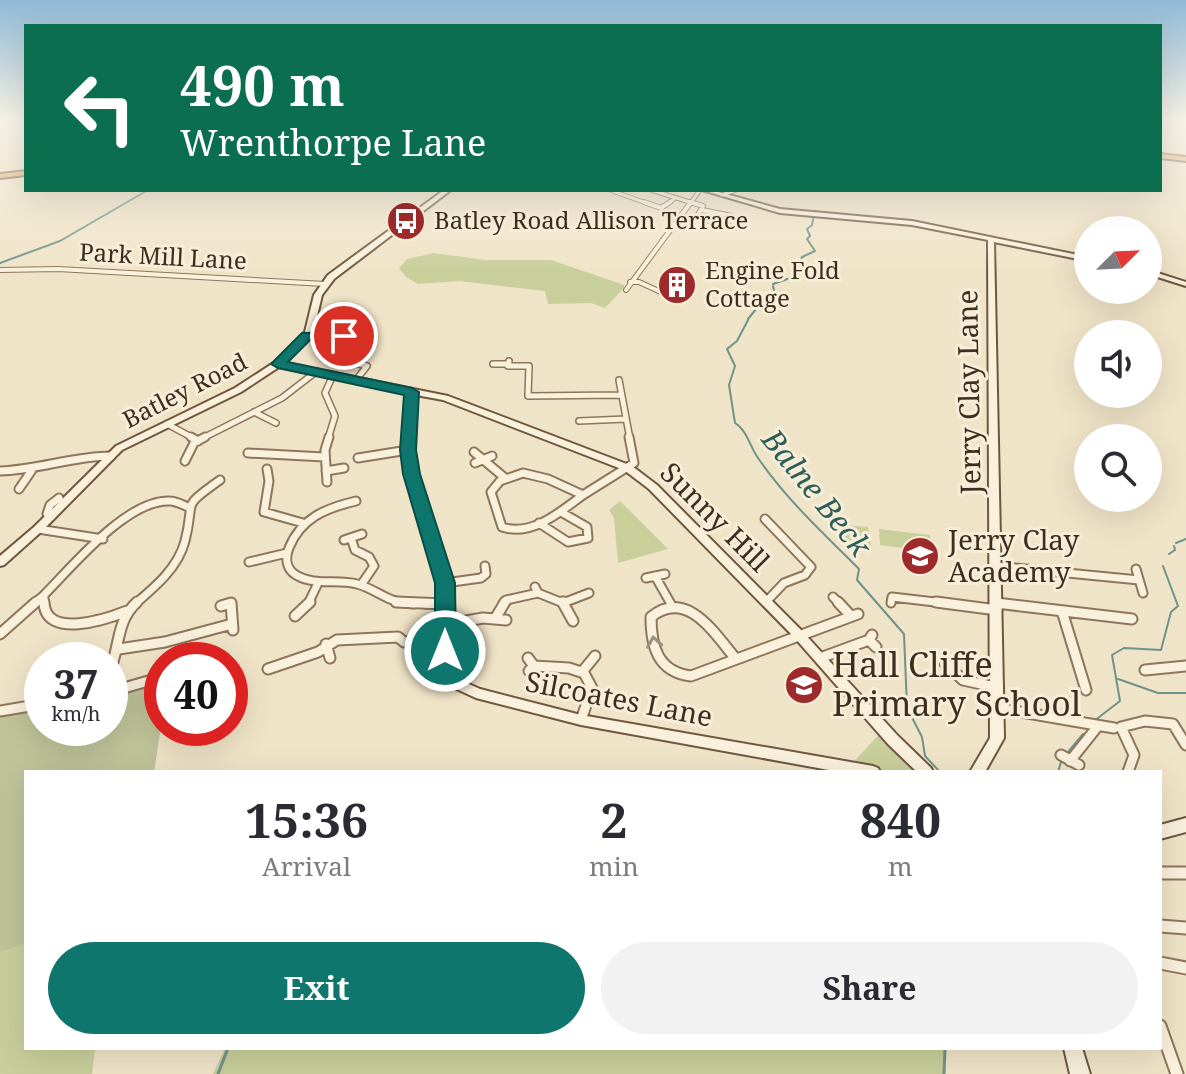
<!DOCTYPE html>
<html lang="en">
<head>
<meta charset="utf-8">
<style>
	body { margin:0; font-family:"Noto Serif",serif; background:#f2f2f3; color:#2b2b33; height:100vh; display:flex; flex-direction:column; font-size:30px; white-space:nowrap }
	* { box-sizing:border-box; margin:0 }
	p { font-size:26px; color:#7c7c81 }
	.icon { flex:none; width:44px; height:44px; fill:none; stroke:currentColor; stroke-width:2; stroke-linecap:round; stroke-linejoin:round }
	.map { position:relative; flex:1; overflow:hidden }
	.drawer { position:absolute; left:24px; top:770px; width:1138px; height:280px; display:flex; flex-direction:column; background:#fff; border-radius:0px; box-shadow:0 8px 32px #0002 }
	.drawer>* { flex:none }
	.top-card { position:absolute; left:24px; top:24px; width:1138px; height:168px; border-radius:0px; box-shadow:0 8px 32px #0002; background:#0b6e4f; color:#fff; overflow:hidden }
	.needle { width:52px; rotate:66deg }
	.tools { position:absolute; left:1074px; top:216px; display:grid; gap:16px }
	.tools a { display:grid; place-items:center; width:88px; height:88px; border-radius:50%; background:#fff; box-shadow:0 8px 32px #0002; font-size:40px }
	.speed { position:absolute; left:24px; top:642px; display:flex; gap:16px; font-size:40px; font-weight:700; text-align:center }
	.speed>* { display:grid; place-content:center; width:104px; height:104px; border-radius:50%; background:#fff; box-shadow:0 8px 32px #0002; line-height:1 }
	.speed small { font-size:20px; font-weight:400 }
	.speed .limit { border:12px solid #d22; background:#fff; color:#111 }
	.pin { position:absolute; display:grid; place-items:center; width:68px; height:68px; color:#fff; margin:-34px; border:4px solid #fff; border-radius:50%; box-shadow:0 2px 8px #0007 }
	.me { position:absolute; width:88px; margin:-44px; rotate:0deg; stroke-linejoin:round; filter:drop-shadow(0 0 6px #0008) }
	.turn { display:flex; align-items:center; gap:28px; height:168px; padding:0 24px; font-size:36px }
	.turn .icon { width:104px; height:104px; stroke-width:2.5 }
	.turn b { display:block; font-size:56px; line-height:68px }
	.eta { display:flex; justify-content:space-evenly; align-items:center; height:136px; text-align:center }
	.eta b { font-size:48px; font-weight:700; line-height:56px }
	.action { display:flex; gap:16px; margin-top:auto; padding:16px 24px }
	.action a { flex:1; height:92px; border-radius:48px; background:#0f766e; color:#fff; font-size:32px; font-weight:700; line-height:92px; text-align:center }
	.action a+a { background:#f2f2f3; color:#2b2b33 }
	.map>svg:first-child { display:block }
	.green { fill:#c9cf9b }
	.cemetery { fill:#bfc49a }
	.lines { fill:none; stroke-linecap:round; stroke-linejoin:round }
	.stream-far1 { stroke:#6f938a; stroke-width:2 }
	.stream { stroke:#6f938a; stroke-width:3 }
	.street-far5-casing { stroke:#8d765c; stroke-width:5 }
	.street-far4-casing { stroke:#8d765c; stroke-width:6 }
	.street-far3-casing { stroke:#8d765c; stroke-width:8 }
	.street-far2-casing { stroke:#8d765c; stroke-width:11 }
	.street-far1-casing { stroke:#8d765c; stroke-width:13 }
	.street-casing { stroke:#8d765c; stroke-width:15 }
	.secondary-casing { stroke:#6f573f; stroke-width:4 }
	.highway-casing { stroke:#5b4430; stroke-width:4 }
	.street-far5 { stroke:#faf1dc; stroke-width:3 }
	.street-far4 { stroke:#faf1dc; stroke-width:4 }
	.street-far3 { stroke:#faf1dc; stroke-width:5 }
	.street-far2 { stroke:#faf1dc; stroke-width:7 }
	.street-far1 { stroke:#faf1dc; stroke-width:9 }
	.street { stroke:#faf1dc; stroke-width:11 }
	.secondary { fill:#faf1dc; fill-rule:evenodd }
	.highway { fill:#e0a458; fill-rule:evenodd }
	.oneway { stroke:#9c907e }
	.route { fill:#0f766e; stroke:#0a4d48; stroke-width:2 }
	.labels { text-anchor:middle; stroke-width:6; stroke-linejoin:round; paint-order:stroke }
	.far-poi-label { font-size:24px; fill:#3d2e20; stroke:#f7eed8; text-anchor:start }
	.far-street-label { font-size:24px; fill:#3d2e20; stroke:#f7eed8 }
	.street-label { font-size:28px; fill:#3d2e20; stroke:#f7eed8 }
	.poi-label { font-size:28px; fill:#3d2e20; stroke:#f7eed8; text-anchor:start }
	.water-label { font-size:30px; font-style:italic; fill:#2f5d5a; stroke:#f7eed8 }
	.near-poi-label { font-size:34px; fill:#3d2e20; stroke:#f7eed8; text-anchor:start }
</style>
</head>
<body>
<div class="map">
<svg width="1186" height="1074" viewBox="0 0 1186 1074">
	<rect width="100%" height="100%" fill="#f0e4c8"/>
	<path class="green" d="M434,253l51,7h66l73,25v3l-19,20 -14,-5 -43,1 -3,-13 -85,-10 -42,3 -12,-7 -7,-9 8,-9z
		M620,501l48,48 -50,14 -4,-45 -5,-8z
		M843,525l25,2 4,24 -26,-2z
		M879,529l51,6 2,17 -52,-7z
		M883,730l43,42h-59l-18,-5z
		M26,939v109h69l-3,26h-92v-125z
		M225,1048h720l-1,26h-731z"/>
	<path class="cemetery" d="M162,677v43l-8,52h-128v171l-26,9v-241l42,-7v24h68v-36z"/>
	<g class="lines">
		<path class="stream-far1" d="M0,263l60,-22 88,-51
			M773,284l23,-8 6,-19 13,-6 -8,-12 3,-3 -3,-7 5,-4 2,-10
			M748,319l13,-16 14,-8 -2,-9
			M748,320l-11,21 -10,8 8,17 -6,19 6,38c12,7 15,24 23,35 29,42 65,75 101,111l-2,11 47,54 3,74 15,29 3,19 15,16
			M1176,543l10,-4
			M1169,554l6,-4 -1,-4
			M1118,679l40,14h28
			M1094,721l26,-20 -8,-46 12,-7 37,2 10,-38 7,-6 -15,-40
			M1068,752l15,-18
			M1058,772l3,-10"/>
		<path class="stream" d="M218,1074l10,-26
			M944,1074l1,-26"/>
		<defs>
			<path id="street-far5" d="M610,190l39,14
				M651,190l45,14
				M722,195l14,-5
				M667,204l7,-5
				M690,204l10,-14"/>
			<path id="street-far4" d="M644,202l17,6 9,-6
				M690,202l13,4 -10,17 25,5 9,-3 5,-9 -30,-6
				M0,270l58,-1 267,15
				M630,282h9l24,11 21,-3
				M626,290l65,-88"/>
			<path id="street-far3" d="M344,334l23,-3
				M306,336h38l1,-5
				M317,347l3,7 47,12 -11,14
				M509,361l-1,5h21l-1,30 93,-1
				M493,364h16
				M619,380l11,59
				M254,412l22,11
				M579,421l47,-2
				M167,424l28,15
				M201,439l81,-41 35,-27
				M328,439l7,-23 -10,-23 8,-18"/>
			<path id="street-far2" d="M191,437l7,4
				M474,452l31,26
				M248,453l76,4
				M358,458l50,-8
				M185,461l9,-18 11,-6
				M475,463l17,-7
				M267,469l2,12 -5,31 39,11
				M0,471c38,-1 73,-15 111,-15
				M326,471l18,-3
				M523,473l25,6 35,16c-23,17 -51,42 -81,32l-11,-35 9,-11z
				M327,482l-2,-32 4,-13
				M19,489l13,-19
				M583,495l51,-32 -5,-26
				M356,501c-30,7 -55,17 -67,47 -4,10 -3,21 7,27 18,11 42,4 61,9 22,6 29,19 57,20
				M52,516l-5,-2 3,-9 9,-7
				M765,519l46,48 -6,8 -21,8 -18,19
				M539,523l29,19 20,-4 -1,-11 -26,-15
				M38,529l65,10
				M351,538l4,12 14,7 5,9 -13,19
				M344,540l18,-6
				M249,562l38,-9
				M996,566l143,14
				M1136,569l7,24
				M655,576l16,28
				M646,578l19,-4
				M445,583l36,-5 5,-4 -1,-8
				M535,587l3,6 25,10 26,-10
				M833,597l7,7
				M891,603l1,-6 60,7
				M996,603l12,1
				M33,604l10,-8
				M44,604v-9c28,-28 83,-96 126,-94 6,0 13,4 18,6
				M135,604c20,-17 43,-36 50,-63 11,-42 -6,-32 35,-61
				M226,604h5
				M308,604l10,-21
				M426,604h20
				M503,604l3,-4 32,-7"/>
			<path id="street-far1" d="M44,602c1,38 63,17 83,9
				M396,602l50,2
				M562,602h2
				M838,602l13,14
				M936,602l61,8
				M563,603l10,18
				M996,603l136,16
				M221,606l10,-3 2,27
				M1062,611l24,79
				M295,616l15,-14
				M496,617l9,-15
				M444,625l39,-7 23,2
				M0,634l36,-32
				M872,635l-3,5 7,7
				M326,644l4,14
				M119,649l46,-7 67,-18
				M528,658l6,8 -5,5
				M820,658l49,-18
				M736,659c-22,-26 -49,-71 -85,-42 0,30 7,55 40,59l167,-62
				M944,662l19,18 32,7
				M534,666l35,2 15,5 8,15 -11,32
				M268,669l50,-17 19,-12 61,-3 6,5 40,-2
				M1145,670l41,-4
				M110,671c10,-25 6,-50 27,-69
				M582,672l13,-16
				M110,692l52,-15
				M997,708l117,20
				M0,711l42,-7
				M1061,755l18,10
				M1070,761l28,-35
				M1128,772l6,-17 -13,-28 24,-6 28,3 13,21"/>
			<path id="street" d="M1160,873h26
				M1160,926l26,2
				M1160,963l26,5
				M1160,1026l17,48"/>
			<path id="secondary" d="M444,190h7l-117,89 -12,16 -9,38 -29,30 164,33 184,70 25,19 145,146 96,105 33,32 2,4h-16l-29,-28 -94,-107 -145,-148 -25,-19 -181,-70 -27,-5 -3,55 4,24 34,109v82l9,15 20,9 101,26 292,51 5,2 2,4h-40l-259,-47 -105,-27 -26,-12 -11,-21v-82l-32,-109 -4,-24 5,-57 -129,-26 -38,25 -119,58 -80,81 -38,34 -4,1v-10l34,-29 82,-81 119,-58 40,-26 30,-30 9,-37 14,-20z
				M702,190h9l69,19 132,12 176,36v4l-94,-19 10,496 -19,34h-15l20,-34 -2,-498 -76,-15 -132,-12z
				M1148,270l38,12v4l-38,-12z
				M1186,818v14l-26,7v-14z
				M1064,1048h18l8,26h-20z"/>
			<path id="highway" d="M1160,154l26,3v4l-26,-3z
				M26,171v4l-26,3v-4z"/>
		</defs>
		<use href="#street-far5" class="street-far5-casing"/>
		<use href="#street-far4" class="street-far4-casing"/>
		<use href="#street-far3" class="street-far3-casing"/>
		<use href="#street-far2" class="street-far2-casing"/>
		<use href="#street-far1" class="street-far1-casing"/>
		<use href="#street" class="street-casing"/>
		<use href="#secondary" class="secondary-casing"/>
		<use href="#highway" class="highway-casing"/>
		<use href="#street-far5" class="street-far5"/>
		<use href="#street-far4" class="street-far4"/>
		<use href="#street-far3" class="street-far3"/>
		<use href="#street-far2" class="street-far2"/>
		<use href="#street-far1" class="street-far1"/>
		<use href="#street" class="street"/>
		<use href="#secondary" class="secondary"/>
		<use href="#highway" class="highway"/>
	</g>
	<defs><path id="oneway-chevron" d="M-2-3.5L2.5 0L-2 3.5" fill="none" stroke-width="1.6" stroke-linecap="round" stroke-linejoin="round" transform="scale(2)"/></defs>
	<use class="oneway" href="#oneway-chevron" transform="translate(654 642) rotate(-99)"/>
	<linearGradient id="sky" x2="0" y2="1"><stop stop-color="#8fbad6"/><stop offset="0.44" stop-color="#f8f3e6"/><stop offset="1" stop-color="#f8f3e6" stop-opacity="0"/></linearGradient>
	<rect width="1186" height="271" fill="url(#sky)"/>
	<path class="route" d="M344,332l6,4 -2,2 -38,2 -22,22 124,26 7,4 -3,58 4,24 35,109 1,68 -3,5h-15l-3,-5v-68l-32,-109 -3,-24 4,-55 -126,-27 -7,-4 31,-31z"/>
	<defs>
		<symbol id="bus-disc" viewBox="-11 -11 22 22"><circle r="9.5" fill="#9e2a2b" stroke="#f7eed8"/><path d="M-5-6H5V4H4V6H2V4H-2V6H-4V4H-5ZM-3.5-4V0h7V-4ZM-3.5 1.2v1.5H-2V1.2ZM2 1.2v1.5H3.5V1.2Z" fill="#fff"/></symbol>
		<symbol id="building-disc" viewBox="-11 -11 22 22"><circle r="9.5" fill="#9e2a2b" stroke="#f7eed8"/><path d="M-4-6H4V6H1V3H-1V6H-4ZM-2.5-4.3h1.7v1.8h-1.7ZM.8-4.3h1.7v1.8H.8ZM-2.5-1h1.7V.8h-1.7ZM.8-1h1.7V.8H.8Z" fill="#fff"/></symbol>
		<symbol id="school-disc" viewBox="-11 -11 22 22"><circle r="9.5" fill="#9e2a2b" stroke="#f7eed8"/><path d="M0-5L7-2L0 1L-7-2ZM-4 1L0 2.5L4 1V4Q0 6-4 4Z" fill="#fff"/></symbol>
	</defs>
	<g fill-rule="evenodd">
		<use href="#bus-disc" x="384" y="199" width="44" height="44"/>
		<use href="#building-disc" x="655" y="263" width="44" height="44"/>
		<use href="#school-disc" x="898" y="534" width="44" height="44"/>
		<use href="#school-disc" x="782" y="663" width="44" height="44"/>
	</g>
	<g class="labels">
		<g class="far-poi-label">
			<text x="434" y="229">Batley Road Allison Terrace</text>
			<text x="705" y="279">Engine Fold<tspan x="705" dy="28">Cottage</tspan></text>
		</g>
		<g class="far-street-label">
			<text transform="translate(163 257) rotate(3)" y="8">Park Mill Lane</text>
			<text transform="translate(185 391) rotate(-27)" y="8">Batley Road</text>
		</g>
		<g class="street-label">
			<text transform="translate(969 392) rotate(-91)" y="10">Jerry Clay Lane</text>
			<text transform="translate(715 517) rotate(45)" y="10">Sunny Hill</text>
			<text transform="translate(619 699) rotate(11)" y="10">Silcoates Lane</text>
		</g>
		<g class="poi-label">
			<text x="948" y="550">Jerry Clay<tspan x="948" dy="32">Academy</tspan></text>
		</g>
		<g class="water-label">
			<text transform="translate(816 493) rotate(51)" y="10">Balne Beck</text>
		</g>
		<g class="near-poi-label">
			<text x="832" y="677">Hall Cliffe<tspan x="832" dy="39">Primary School</tspan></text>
		</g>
	</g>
</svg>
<div class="tools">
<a><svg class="needle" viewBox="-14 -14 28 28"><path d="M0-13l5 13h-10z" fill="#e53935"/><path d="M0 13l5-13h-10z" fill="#7c7c81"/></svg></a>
<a><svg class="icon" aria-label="sound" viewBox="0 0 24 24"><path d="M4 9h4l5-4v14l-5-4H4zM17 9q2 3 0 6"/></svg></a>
<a><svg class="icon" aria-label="search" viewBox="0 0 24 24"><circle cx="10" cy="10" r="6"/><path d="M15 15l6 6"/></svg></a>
</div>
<div class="speed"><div>37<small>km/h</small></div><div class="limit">40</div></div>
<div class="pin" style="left:344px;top:336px;background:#d93025"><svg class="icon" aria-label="arrive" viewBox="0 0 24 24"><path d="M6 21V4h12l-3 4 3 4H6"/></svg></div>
<svg class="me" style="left:445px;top:651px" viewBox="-20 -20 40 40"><circle r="17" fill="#0f766e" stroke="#fff" stroke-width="3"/><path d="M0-11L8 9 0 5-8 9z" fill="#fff"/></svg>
<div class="top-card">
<div class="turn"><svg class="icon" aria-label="left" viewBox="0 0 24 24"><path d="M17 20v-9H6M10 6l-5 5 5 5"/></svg><div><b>490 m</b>Wrenthorpe Lane</div></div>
</div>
<section class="drawer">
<div class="eta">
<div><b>15:36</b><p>Arrival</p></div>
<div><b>2</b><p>min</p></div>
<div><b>840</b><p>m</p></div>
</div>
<div class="action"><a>Exit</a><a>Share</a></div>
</section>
</div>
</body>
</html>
